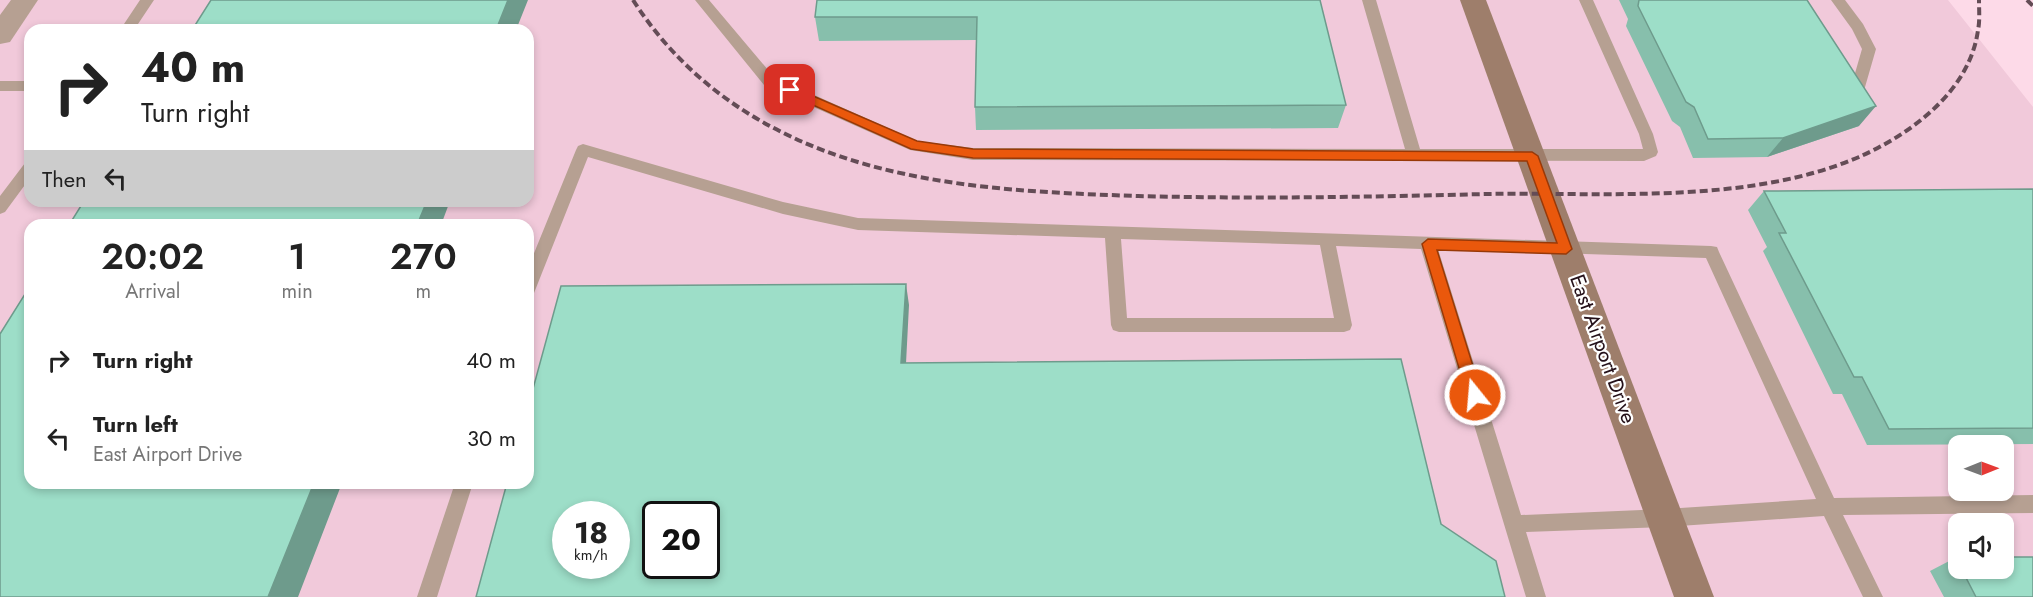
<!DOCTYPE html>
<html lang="en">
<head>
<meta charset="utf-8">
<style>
	body { margin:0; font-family:Jost,sans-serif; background:#f2f2f2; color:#222; height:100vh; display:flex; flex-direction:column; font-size:22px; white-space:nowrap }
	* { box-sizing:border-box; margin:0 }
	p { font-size:20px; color:#767676 }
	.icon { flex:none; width:33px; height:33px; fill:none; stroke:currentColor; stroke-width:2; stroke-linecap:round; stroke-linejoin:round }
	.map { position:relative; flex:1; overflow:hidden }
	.side { position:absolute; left:24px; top:219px; width:510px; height:270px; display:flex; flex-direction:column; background:#fff; border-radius:18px; box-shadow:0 3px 9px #0003 }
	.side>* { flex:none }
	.top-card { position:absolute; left:24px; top:24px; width:510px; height:183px; border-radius:18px; box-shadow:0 3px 9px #0003; background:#fff; color:#222; overflow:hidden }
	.needle { width:39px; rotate:89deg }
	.fabs { position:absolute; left:1948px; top:435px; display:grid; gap:12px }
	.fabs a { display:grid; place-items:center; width:66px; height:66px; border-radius:12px; background:#fff; box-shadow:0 3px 9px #0003; font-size:30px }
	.speed { position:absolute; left:552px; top:501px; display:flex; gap:12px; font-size:30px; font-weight:700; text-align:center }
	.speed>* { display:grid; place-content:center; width:78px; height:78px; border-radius:50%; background:#fff; box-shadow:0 3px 9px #0003; line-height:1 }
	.speed small { font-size:15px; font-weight:400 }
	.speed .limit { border:3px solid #111; border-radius:9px; background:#fff; color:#111 }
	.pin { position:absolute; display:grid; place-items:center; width:51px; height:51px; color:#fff; margin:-26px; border-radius:12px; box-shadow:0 3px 9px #0006 }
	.me { position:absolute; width:66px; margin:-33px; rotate:343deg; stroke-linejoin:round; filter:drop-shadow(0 0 4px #0008) }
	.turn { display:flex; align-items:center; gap:21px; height:126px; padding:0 18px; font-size:27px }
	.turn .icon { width:78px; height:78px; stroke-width:2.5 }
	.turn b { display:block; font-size:42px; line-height:51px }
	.then { display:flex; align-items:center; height:57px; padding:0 18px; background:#0003; gap:12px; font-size:22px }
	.eta { display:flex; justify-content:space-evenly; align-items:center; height:102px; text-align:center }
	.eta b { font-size:36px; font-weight:600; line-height:42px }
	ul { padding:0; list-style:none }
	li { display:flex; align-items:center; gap:18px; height:78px; padding:0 18px }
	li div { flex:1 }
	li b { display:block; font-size:22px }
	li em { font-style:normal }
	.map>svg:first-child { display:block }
	.built { fill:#f1c9da; fill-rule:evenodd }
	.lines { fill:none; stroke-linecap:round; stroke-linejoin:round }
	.lane { fill:#b6a092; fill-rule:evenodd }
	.street { fill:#b6a092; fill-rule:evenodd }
	.secondary { fill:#9e7e6b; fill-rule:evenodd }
	.rail { stroke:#644c56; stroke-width:4; stroke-dasharray:8 4; stroke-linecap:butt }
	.wall { fill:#87bfac }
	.shaded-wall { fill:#6e9b8c }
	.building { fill:#9ddec8; stroke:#6e9b8c; stroke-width:1.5; fill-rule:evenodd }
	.route { fill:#ea580c; stroke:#983908; stroke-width:1.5 }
	.labels { text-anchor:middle; stroke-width:4.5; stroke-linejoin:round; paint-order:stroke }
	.street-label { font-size:21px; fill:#241019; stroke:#fff }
</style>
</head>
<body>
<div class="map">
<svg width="2033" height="597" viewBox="0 0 2033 597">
	<rect width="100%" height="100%" fill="#fddae8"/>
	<path class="built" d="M0,0h1948l85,107v490h-2033zM30,30h498v171h-498zM30,225h498v258h-498zM1959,446h45v44h-45zM566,514h50v52h-50zM656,514h50v52h-50zM1959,524h45v44h-45z"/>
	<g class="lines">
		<path class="lane" d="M140,0h14l-20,30h-14z
			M695,0h14l65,77 143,64 56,7 432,1 -43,-149h14l44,149h223l-4,-15 -60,-134h14l60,134 5,18 -2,4 -12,5 -671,-1 -63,-10 -146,-65z
			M1831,0h14l18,24 13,25 -13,45 -7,5 -7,-5 13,-45 -10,-20z
			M0,81h30v10h-30z
			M583,144l200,58 75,16 853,28 6,1 2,5 115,246 199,-3v18l-190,2 40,82h-20l-39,-81 -159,11 -139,5 20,65h-20l-105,-348 -85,-3 16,79 -2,5 -6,2h-225l-6,-2 -2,-5 -6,-87 -247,-8 -75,-16 -195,-57 -52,131 -2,5 -6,2v-27l48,-118 2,-4zM1121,239l199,6 14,73h-207zM1438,249l268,9 110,241 -151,10 -144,6z
			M30,161v17l-25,34 -5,2v-18l25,-33z
			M455,483h18l-36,114h-20z"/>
		<path class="street" d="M11,0h27l-28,42 -10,2v-29z"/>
		<path class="secondary" d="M1460,0h26l228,597h-40z"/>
		<path class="rail" d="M633,0c54,84 133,135 228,163 89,26 184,30 277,33 116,3 232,1 347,-2 120,-2 262,11 374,-37 52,-23 111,-66 119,-127 2,-9 1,-20 1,-30
			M2027,0l6,6"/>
	</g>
	<path class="wall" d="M1320,0l26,105 -8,23 -362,2 -1,-23 1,-67 -157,1 -4,-24z
		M1619,0h188l52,126 -92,31 -74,1 -13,-31 -8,-6 -46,-95 2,-7z
		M2033,189v255l-166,1 -25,-51h-9l-70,-143 4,-4 -19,-37 16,-19z
		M1955,558h4v10h45l29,29h-89l-14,-26z"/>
	<path class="shaded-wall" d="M508,0h20l-12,30h-20z
		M1876,106l-17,20 -92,31 16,-19z
		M427,201h23l-9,24h-24z
		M906,284l3,21 -4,78 -4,-20z
		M314,483h28l-44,114h-30z"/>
	<path class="building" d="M211,0h297l-12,30h-304z
		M817,0h503l26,105 -371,2 2,-90h-162z
		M1639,0h168l69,106 -93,32 -75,1 -14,-32 -8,-5 -48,-96z
		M2033,189v239l-144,1 -27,-52h-8l-75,-144h7l-22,-42z
		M84,201h343l-10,24h-348z
		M906,284l-5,79 500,-4 40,165 55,37 9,36h-1029l31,-114h21v-76l33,-121zM566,514h50v52h-50zM656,514h50v52h-50z
		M30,286v197h284l-46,114h-268v-263z
		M2004,557h29v40h-57l-15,-29h43z
		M1955,558h4v7z"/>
	<path class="route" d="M790,86l127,55 56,8 559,3 6,4 34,93 -6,5 -129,-4 45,145 -2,4 -5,2 -5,-2 -3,-4 -45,-151 6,-5 129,4 -30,-82 -554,-3 -62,-9 -125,-56 -2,-3z"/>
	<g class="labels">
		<g class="street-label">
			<text transform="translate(1603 349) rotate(70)" y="7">East Airport Drive</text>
		</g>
	</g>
</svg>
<div class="fabs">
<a><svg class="needle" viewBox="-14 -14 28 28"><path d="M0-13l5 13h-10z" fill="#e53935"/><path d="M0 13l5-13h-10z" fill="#767676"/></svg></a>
<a><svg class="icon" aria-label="sound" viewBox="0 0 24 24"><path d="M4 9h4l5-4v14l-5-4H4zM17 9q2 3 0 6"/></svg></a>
</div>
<div class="speed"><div>18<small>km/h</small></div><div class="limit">20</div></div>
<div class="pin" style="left:790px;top:90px;background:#d93025"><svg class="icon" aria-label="arrive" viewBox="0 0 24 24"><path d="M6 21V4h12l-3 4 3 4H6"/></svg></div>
<svg class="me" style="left:1475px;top:395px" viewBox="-20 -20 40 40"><circle r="17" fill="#ea580c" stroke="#fff" stroke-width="3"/><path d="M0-11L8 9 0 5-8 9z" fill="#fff"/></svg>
<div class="top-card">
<div class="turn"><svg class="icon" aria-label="right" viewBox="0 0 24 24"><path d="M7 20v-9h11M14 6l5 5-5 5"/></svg><div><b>40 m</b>Turn right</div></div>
<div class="then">Then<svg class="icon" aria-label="left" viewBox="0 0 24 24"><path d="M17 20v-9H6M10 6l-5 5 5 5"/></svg></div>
</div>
<section class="side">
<div class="eta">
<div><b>20:02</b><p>Arrival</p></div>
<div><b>1</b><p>min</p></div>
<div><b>270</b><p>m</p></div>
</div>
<ul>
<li><svg class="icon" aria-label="right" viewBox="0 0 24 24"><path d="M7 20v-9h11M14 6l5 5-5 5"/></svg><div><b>Turn right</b></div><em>40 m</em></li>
<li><svg class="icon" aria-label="left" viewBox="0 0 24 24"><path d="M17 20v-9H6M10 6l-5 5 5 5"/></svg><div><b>Turn left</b><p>East Airport Drive</p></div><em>30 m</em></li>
</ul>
</section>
</div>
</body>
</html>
